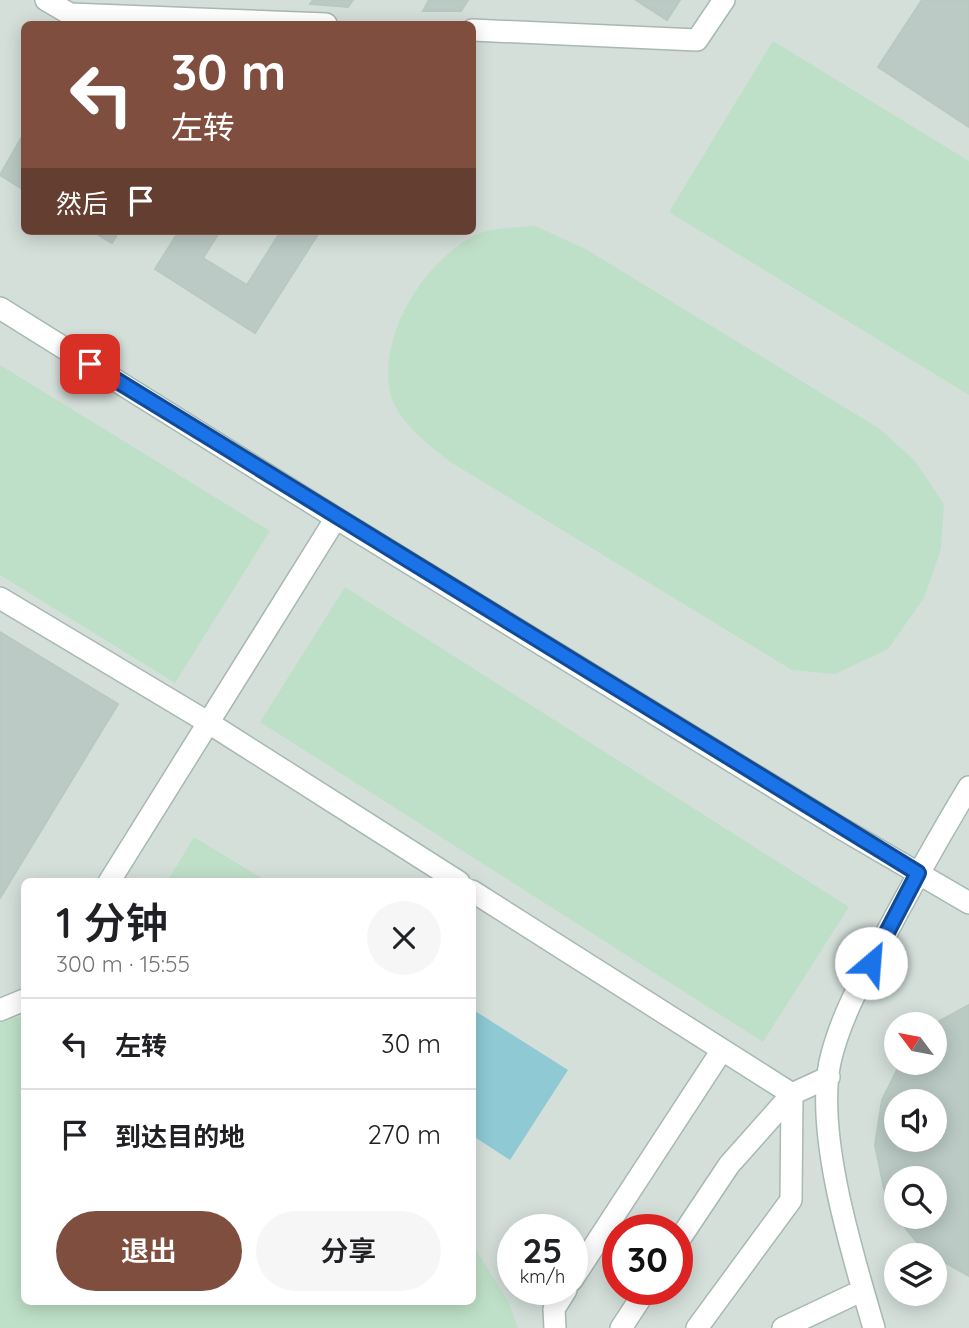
<!DOCTYPE html>
<html lang="zh">
<head>
<meta charset="utf-8">
<style>
	body { margin:0; font-family:Quicksand,"Noto Sans SC",sans-serif; background:#f6f6f6; color:#202124; height:100vh; display:flex; flex-direction:column; font-size:26px; white-space:nowrap }
	* { box-sizing:border-box; margin:0 }
	p { font-size:23px; color:#757577 }
	.icon { flex:none; width:38px; height:38px; fill:none; stroke:currentColor; stroke-width:2; stroke-linecap:round; stroke-linejoin:round }
	.map { position:relative; flex:1; overflow:hidden }
	.details { position:absolute; left:21px; top:878px; width:455px; height:427px; display:flex; flex-direction:column; background:#fff; border-radius:10px; box-shadow:0 4px 18px #0003 }
	.details>* { flex:none }
	.top-card { position:absolute; left:21px; top:21px; width:455px; height:214px; border-radius:10px; box-shadow:0 4px 18px #0003; background:#7f4e3f; color:#fff; overflow:hidden }
	.needle { width:46px; rotate:302deg }
	.controls { position:absolute; left:884px; top:1012px; display:grid; gap:14px }
	.controls a { display:grid; place-items:center; width:63px; height:63px; border-radius:50%; background:#fff; box-shadow:0 4px 18px #0003; font-size:35px }
	.speed { position:absolute; left:497px; top:1214px; display:flex; gap:14px; font-size:35px; font-weight:700; text-align:center }
	.speed>* { display:grid; place-content:center; width:91px; height:91px; border-radius:50%; background:#fff; box-shadow:0 4px 18px #0003; line-height:1 }
	.speed small { font-size:18px; font-weight:400 }
	.speed .limit { border:10px solid #d22; background:#fff; color:#111 }
	.pin { position:absolute; display:grid; place-items:center; width:60px; height:60px; color:#fff; margin:-30px; border-radius:14px; box-shadow:0 4px 10px #0006 }
	.me { position:absolute; width:77px; margin:-38px; rotate:27deg; stroke-linejoin:round; filter:drop-shadow(0 0 5px #0008) }
	.turn { display:flex; align-items:center; gap:24px; height:147px; padding:0 35px; font-size:32px }
	.turn .icon { width:91px; height:91px; stroke-width:2.5 }
	.turn b { display:block; font-size:49px; line-height:60px }
	.then { display:flex; align-items:center; height:66px; padding:0 35px; background:#0003; gap:14px; font-size:26px }
	.round { display:grid; place-items:center; flex:none; width:74px; height:74px; border-radius:37px; background:#f6f6f6 }
	.overview { display:flex; align-items:center; justify-content:space-between; height:119px; padding:0 35px }
	h1 { font-size:42px; font-weight:600; line-height:52px }
	.button { display:flex; gap:14px; margin-top:auto; padding:14px 35px }
	.button a { flex:1; height:80px; border-radius:42px; background:#7f4e3f; color:#fff; font-size:28px; font-weight:600; line-height:80px; text-align:center }
	.button a+a { background:#f6f6f6; color:#202124 }
	ul { padding:0; list-style:none }
	li { display:flex; align-items:center; gap:21px; height:91px; padding:0 35px; border-top:2px solid #e0e0e0 }
	li div { flex:1 }
	li b { display:block; font-size:26px }
	li em { font-style:normal }
	.map>svg:first-child { display:block }
	.built { fill:#d4dfda; fill-rule:evenodd }
	.green { fill:#bfe0c8 }
	.water { fill:#8ec9d4 }
	.building { fill:#bbcac4; stroke:#b8c9c2; stroke-width:2; fill-rule:evenodd }
	.lines { fill:none; stroke-linecap:round; stroke-linejoin:round }
	.minor-casing { stroke:#a8b8b2; stroke-width:24 }
	.minor { stroke:#fff; stroke-width:21 }
	.route-casing { stroke:#114b97; stroke-width:18 }
	.route { stroke:#1a73e8; stroke-width:12 }
</style>
</head>
<body>
<div class="map">
<svg width="969" height="1328" viewBox="0 0 969 1328">
	<rect width="100%" height="100%" fill="#e6efeb"/>
	<path class="built" d="M0,0h969v1328h-969zM24,24h448v207h-448zM24,882h448v420h-448zM896,1024h38v38h-38zM896,1101h38v38h-38zM896,1178h38v38h-38zM513,1230h59v60h-59zM618,1230h59v60h-59zM896,1255h38v38h-38z"/>
	<path class="green" d="M773,41l196,120v234l-300,-183z
		M535,226l49,22 296,181 35,32 29,43 -3,45 -17,49 -36,51 -53,25 -43,-4 -340,-207c-21,-16 -53,-40 -61,-67 -15,-59 33,-136 85,-161 16,-8 42,-7 59,-9z
		M0,365l270,166 -95,152 -175,-108z
		M345,587l504,320 -86,135 -503,-320z
		M194,837l74,45h-101z
		M24,1016v286h448l1,-57 36,58 9,25h-518v-308z"/>
	<path class="water" d="M472,1009l96,61 -58,90 -37,-24z"/>
	<path class="building" d="M313,0h40l-5,7 -38,-3z
		M429,0h39l-7,11h-38z
		M636,0h44l-13,20z
		M922,0h47v127l-91,-60z
		M24,133v57l-24,-15z
		M92,231h27l-7,12z
		M179,231h41l-17,27 44,27 34,-54h39l-65,102 -100,-64z
		M0,632l118,72 -118,194z
		M969,1005v271l-46,-26 -27,-34h38v-38h-38v38l-12,-27 -9,-44 7,-45 19,-38h33v-38zM896,1101h38v38h-38z"/>
	<g class="lines">
		<defs>
			<path id="minor" d="M46,0l24,14 256,10
				M472,30l225,10 27,-40
				M0,308l336,210 503,309 130,76
				M0,598l209,125 250,159
				M109,882l227,-364
				M472,891l320,203 37,-17
				M0,1010l24,-10
				M677,1243l52,-78 63,-71
				M572,1280l150,-230
				M555,1328l-1,-19 12,-19
				M621,1328l25,-38
				M697,1328l94,-128 1,-106
				M783,1328l80,-38
				M874,1328c-21,-72 -59,-193 -44,-266 9,-40 29,-77 48,-113 29,-55 59,-109 91,-162"/>
		</defs>
		<use href="#minor" class="minor-casing"/>
		<use href="#minor" class="minor"/>
	</g>
	<g class="lines">
		<defs>
			<path id="route" d="M90,364l828,509 -47,90"/>
		</defs>
		<use href="#route" class="route-casing"/>
		<use href="#route" class="route"/>
	</g>
</svg>
<div class="controls">
<a><svg class="needle" viewBox="-14 -14 28 28"><path d="M0-13l5 13h-10z" fill="#e53935"/><path d="M0 13l5-13h-10z" fill="#757577"/></svg></a>
<a><svg class="icon" aria-label="sound" viewBox="0 0 24 24"><path d="M4 9h4l5-4v14l-5-4H4zM17 9q2 3 0 6"/></svg></a>
<a><svg class="icon" aria-label="search" viewBox="0 0 24 24"><circle cx="10" cy="10" r="6"/><path d="M15 15l6 6"/></svg></a>
<a><svg class="icon" aria-label="layers" viewBox="0 0 24 24"><path d="M12 4l9 5-9 5-9-5zM3 14l9 5 9-5"/></svg></a>
</div>
<div class="speed"><div>25<small>km/h</small></div><div class="limit">30</div></div>
<div class="pin" style="left:90px;top:364px;background:#d93025"><svg class="icon" aria-label="arrive" viewBox="0 0 24 24"><path d="M6 21V4h12l-3 4 3 4H6"/></svg></div>
<svg class="me" style="left:871px;top:963px" viewBox="-20 -20 40 40"><circle r="19" fill="#fff"/><path d="M0-13L10 11 0 6-10 11z" fill="#1a73e8"/></svg>
<div class="top-card">
<div class="turn"><svg class="icon" aria-label="left" viewBox="0 0 24 24"><path d="M17 20v-9H6M10 6l-5 5 5 5"/></svg><div><b>30 m</b>左转</div></div>
<div class="then">然后<svg class="icon" aria-label="arrive" viewBox="0 0 24 24"><path d="M6 21V4h12l-3 4 3 4H6"/></svg></div>
</div>
<section class="details">
<div class="overview"><div><h1>1 分钟</h1><p>300 m · 15:55</p></div><a class="round"><svg class="icon" aria-label="close" viewBox="0 0 24 24"><path d="M6 6l12 12M18 6L6 18"/></svg></a></div>
<ul>
<li><svg class="icon" aria-label="left" viewBox="0 0 24 24"><path d="M17 20v-9H6M10 6l-5 5 5 5"/></svg><div><b>左转</b></div><em>30 m</em></li>
<li><svg class="icon" aria-label="arrive" viewBox="0 0 24 24"><path d="M6 21V4h12l-3 4 3 4H6"/></svg><div><b>到达目的地</b></div><em>270 m</em></li>
</ul>
<div class="button"><a>退出</a><a>分享</a></div>
</section>
</div>
</body>
</html>
